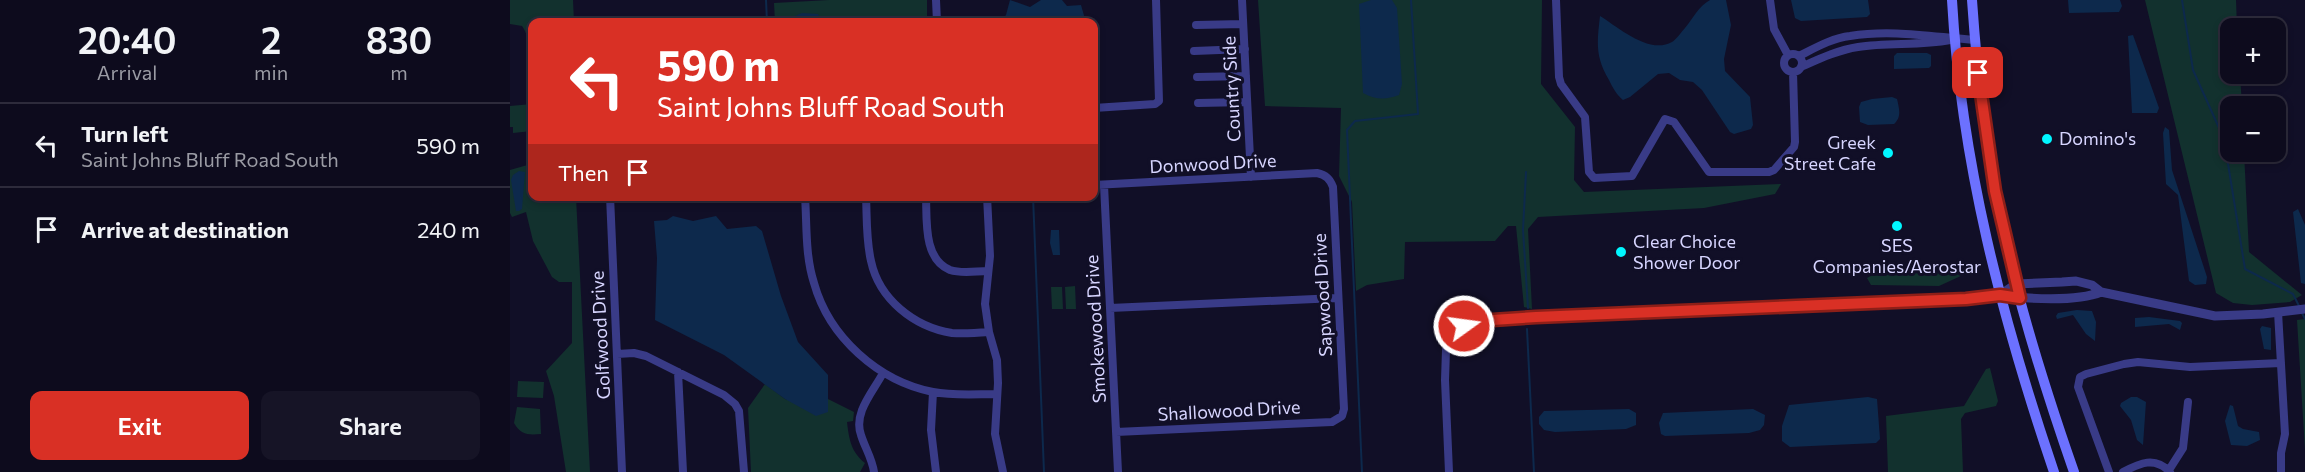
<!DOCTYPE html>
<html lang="en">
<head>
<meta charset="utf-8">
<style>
	body { margin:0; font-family:Commissioner,sans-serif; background:#161426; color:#f1f3f6; height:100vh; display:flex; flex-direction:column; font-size:22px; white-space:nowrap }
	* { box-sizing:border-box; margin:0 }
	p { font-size:20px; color:#9a9ba4 }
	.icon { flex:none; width:33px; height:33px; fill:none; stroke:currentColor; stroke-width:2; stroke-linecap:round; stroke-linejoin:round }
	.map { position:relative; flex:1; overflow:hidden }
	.sheet { display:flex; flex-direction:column; background:#0d0b1d; width:510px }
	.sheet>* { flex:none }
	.guide { position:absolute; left:18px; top:18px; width:570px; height:183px; border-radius:12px; box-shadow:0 3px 9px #0003,0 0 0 2px #2d2b3b; background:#d93025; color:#fff; overflow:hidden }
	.fabs { position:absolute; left:1710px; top:18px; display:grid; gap:12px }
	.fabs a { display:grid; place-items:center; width:66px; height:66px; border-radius:12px; background:#0d0b1d; box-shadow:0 3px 9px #0003,0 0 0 2px #2d2b3b; font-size:30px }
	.pin { position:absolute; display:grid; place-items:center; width:51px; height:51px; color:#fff; margin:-26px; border-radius:12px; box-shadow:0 3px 9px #0006 }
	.me { position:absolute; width:66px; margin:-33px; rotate:76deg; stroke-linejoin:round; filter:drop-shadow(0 0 4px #0008) }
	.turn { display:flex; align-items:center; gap:21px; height:126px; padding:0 30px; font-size:27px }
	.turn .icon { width:78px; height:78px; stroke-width:2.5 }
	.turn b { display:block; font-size:42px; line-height:51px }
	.then { display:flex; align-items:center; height:57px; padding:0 30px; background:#0003; gap:12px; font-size:22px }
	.eta { display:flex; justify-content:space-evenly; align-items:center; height:102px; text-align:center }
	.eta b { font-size:36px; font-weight:600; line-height:42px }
	.cta { display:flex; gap:12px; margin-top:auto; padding:12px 30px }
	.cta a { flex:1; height:69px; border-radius:12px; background:#d93025; color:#fff; font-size:24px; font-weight:600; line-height:69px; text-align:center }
	.cta a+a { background:#161426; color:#f1f3f6 }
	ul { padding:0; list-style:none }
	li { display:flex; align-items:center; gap:18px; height:84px; padding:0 30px; border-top:2px solid #2d2b3b }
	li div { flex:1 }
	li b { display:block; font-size:22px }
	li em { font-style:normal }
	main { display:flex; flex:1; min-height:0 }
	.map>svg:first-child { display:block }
	.green { fill:#12312e }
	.water { fill:#0d294c }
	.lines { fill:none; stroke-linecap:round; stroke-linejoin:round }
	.stream { stroke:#0d294c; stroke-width:2 }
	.minor { stroke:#393b87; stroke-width:8 }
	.tertiary { stroke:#393b87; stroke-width:9 }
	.secondary { stroke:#6c71ff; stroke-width:10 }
	.route-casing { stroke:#8d1f18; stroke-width:15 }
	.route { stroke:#d93025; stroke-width:10 }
	.poi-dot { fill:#01f6ff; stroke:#110f27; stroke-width:2 }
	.labels { text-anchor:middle; stroke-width:6; stroke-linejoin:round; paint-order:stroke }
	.street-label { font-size:18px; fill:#d7d5ff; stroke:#110f27 }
	.poi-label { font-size:18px; fill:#d7d5ff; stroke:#110f27; text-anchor:start }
</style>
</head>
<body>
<main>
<section class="sheet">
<div class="eta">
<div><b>20:40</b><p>Arrival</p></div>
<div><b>2</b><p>min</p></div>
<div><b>830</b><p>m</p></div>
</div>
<ul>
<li><svg class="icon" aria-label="left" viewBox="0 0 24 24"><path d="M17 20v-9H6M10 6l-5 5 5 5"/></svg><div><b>Turn left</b><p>Saint Johns Bluff Road South</p></div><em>590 m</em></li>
<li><svg class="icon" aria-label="arrive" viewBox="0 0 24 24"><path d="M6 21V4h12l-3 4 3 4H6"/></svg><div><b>Arrive at destination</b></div><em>240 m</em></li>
</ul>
<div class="cta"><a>Exit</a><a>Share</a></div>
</section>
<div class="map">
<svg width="1795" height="472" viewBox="0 0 1795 472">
	<rect width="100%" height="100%" fill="#110f27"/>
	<path class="green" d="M0,0h63l1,22h-42v42c-8,-13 0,-24 -10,-38l-12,-2z
		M319,0h98v22h-152l-1,-19z
		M748,0h284l-1,84 34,43 -1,53 10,12 197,-8 -6,10 -71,14 -166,9 -10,12 4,80 -8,-2 -8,-81h-8l-13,15 -90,1 -1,37 -37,6 -11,6 -4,-89 -13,-26 2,-68 -76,-2z
		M1635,0h91l1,28h-7v46h10l2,32h-12v46h14l5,100 53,43 -12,7 -38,3 -19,-2 -17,-10z
		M22,104v27l-19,2v-6h-3v-21z
		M21,164l1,32 44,1 14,275h-24l-12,-76 -8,-25 26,-28v-61h-13l-7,-5 -19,-36 -7,-29 -14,5 -2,-4v-43z
		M1449,269l4,6 -24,11 -68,-1 -4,-7 13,-7z
		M565,286l1,23h-10l-1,-22z
		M541,287h11l1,22h-11z
		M1795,319v131l-8,-130z
		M1480,368l8,33 -2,5 -31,7 -4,6 2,53h-75l-2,-56 78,-10 22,-37z
		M8,381l26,1 -1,16 -26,-1z
		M255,384l20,15 43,13v-13l26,13 -1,9 -6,1c2,17 4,30 18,41l-5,9h-109l-3,-64z
		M7,407l23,2 1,25c-13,1 -20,1 -27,-11z"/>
	<path class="water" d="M500,0l20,7 11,-7h21l5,6 14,-1 4,14 4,3h-89l6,-7z
		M861,0h21l5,8 5,76 -3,11c-13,5 -23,5 -36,-2l-4,-89z
		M1200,0h16l5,25 -7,34 1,12 25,26 3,28 -2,4 -17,5 -4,-2 -28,-42 -9,-8 -13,-2 -11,-7 -11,1 -28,23 -7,3c-7,-6 -10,-12 -14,-20 -14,-24 -12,-37 -9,-64 18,11 49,39 72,26 5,-3 9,-10 13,-14 9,-11 13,-21 25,-28z
		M1281,0h77l2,14 -3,3 -66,4 -6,-3z
		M1558,0h52l2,6 -3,6 -50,1z
		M292,13l16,1 4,8h-29v-5z
		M1623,35l26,73 -2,5h-25l-4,-77z
		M1387,53h30l4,2v11l-2,2 -35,1v-13z
		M1382,97l5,2c2,9 5,18 -3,25l-26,1 -8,-3 -1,-15 2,-5 11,-3z
		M1655,127l4,3 3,40 35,107 -1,7 -11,1 -6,-4 -11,-86 -12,-11 -3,-51z
		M9,171l6,1 -3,37 -3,2h-3l-5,-31 2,-5z
		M1788,209l7,16v59l-4,-1 -8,-71z
		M163,216l20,5 23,-5 11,13 29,-3 6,5 19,65 17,46 30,33v37l-12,4 -31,-17 -61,-44 -69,-35 2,-62 -3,-37 13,-1z
		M541,230h8l1,25h-7l-3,-12z
		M1567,310l15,1 4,11 -1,19 -9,-7 -13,-19 -16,4 -1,-3 2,-3z
		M1639,317l31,4 2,2 -2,7 -11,-6 -34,3v-9z
		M1752,326l9,2v22l-7,-1 -4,-20z
		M1358,397l9,2 3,40 -4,4 -86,4 -8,-6v-15l7,-21z
		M1621,397h6l9,5 -3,43 -6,-5 -6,-20 -11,-14 1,-3z
		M1720,405l3,1 5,20 5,3 16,3 1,8 -13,6 -16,-1 -6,-24z
		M1119,409l7,4v12l-10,4 -71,3 -11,-2 -5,-6v-7l5,-6z
		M1243,409l12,6 -1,10 -4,5 -11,3 -84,3 -4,-2 -2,-11 4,-10z"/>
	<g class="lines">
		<path class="stream" d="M256,0l1,22
			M1672,0l11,70 31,69 21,130 48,25 6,12
			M1016,172l-3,58 5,78
			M523,196l11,276
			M1791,311l4,8
			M1017,329l7,143
			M852,472l-15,-342 8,-9 63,-7 -7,-114"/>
		<path class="minor" d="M426,0l1,22
			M732,0l9,177
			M1046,0l3,77 2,7 24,33 4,55 5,6 38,-2 33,-57 9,3 35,50h60l5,-2 20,-23 1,-5 -2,-70
			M1260,0l4,29 14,26
			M686,25l47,-1
			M684,51l51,-2
			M1274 63a9 9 0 1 1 18 0a9 9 0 1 1-18 0Z
			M1289,56c16,-8 33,-18 51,-20 42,-7 83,1 125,4
			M1291,67c18,-8 37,-17 57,-20 30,-5 62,-1 92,-7
			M687,77l49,-1
			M688,103l49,-1
			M584,108l61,-4 4,-3 -3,-101
			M584,185l223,-12c9,2 13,6 16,14l11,222 -2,7 -10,6 -216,10
			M594,185l14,287
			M100,196l12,276
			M295,196c2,29 0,59 9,87 15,54 64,98 119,109 21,4 43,2 64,2
			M356,196c1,22 0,44 5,65 8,38 43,66 81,72 12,1 25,0 37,-1
			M416,196c1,24 -3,63 24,74 12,4 26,1 38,1
			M477,196l3,60 -5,48 4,28 8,28 1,23 -3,51 8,38
			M600,308l227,-10
			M1768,312l7,122 -4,19v19
			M107,354l17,-1 12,3 78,39 11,9 4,7 5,61
			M168,372l5,100
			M423,392l-2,38 5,42
			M1659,470l14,-22 5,-46
			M364,472c-2,-14 -9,-24 -13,-37 -8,-22 12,-43 22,-62
			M939,472l-4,-92 1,-30 14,-21 13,-7 16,-3 477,-20 34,-4
			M1599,472l-31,-85 2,-10 6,-3 38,-10 14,-2 52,5 91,-4
			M1613,472c17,-9 32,-16 47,0"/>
		<path class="tertiary" d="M1490,295l16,-11 46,-2 14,-1 16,4 9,7 114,24 48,-2 42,-5
			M1490,295c26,4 77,7 101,-3"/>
		<path class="secondary" d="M1442,0c9,162 50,319 102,472
			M1462,0c5,73 13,146 28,217 18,87 45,172 74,255"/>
	</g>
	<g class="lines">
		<defs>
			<path id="route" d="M954,326l14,-5 58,-4 430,-18 34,-4 20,3 -25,-107 -17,-118"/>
		</defs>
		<use href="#route" class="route-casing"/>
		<use href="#route" class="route"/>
	</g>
	<g class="poi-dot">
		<circle cx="1537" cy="139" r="6"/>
		<circle cx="1378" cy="153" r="6"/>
		<circle cx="1387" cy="226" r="6"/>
		<circle cx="1111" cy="252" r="6"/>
	</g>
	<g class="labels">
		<g class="street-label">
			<text transform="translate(722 89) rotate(-93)" y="6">Country Side</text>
			<text transform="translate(703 164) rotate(-3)" y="6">Donwood Drive</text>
			<text transform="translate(813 295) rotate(-93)" y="6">Sapwood Drive</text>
			<text transform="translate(586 329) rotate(-93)" y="6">Smokewood Drive</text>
			<text transform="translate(91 335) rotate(-93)" y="6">Golfwood Drive</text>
			<text transform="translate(719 411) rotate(-3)" y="6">Shallowood Drive</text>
		</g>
		<g class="poi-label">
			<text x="1549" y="145">Domino's</text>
			<text x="1366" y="149" text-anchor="end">Greek<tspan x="1366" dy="21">Street Cafe</tspan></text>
			<text x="1123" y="248">Clear Choice<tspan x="1123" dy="21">Shower Door</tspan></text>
			<text x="1387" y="252" text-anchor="middle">SES<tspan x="1387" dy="21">Companies/Aerostar</tspan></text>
		</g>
	</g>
</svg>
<div class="fabs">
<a>+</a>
<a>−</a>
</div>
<div class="pin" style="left:1468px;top:73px;background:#d93025"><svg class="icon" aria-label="arrive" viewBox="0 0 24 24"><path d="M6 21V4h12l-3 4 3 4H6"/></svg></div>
<svg class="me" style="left:954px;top:326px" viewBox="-20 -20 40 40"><circle r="17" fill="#d93025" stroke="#fff" stroke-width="3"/><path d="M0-11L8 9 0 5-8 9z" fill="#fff"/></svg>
<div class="guide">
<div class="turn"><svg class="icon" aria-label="left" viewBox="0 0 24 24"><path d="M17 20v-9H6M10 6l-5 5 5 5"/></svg><div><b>590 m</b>Saint Johns Bluff Road South</div></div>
<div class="then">Then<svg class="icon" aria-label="arrive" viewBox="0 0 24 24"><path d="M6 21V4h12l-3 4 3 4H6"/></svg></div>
</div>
</div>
</main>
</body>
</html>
